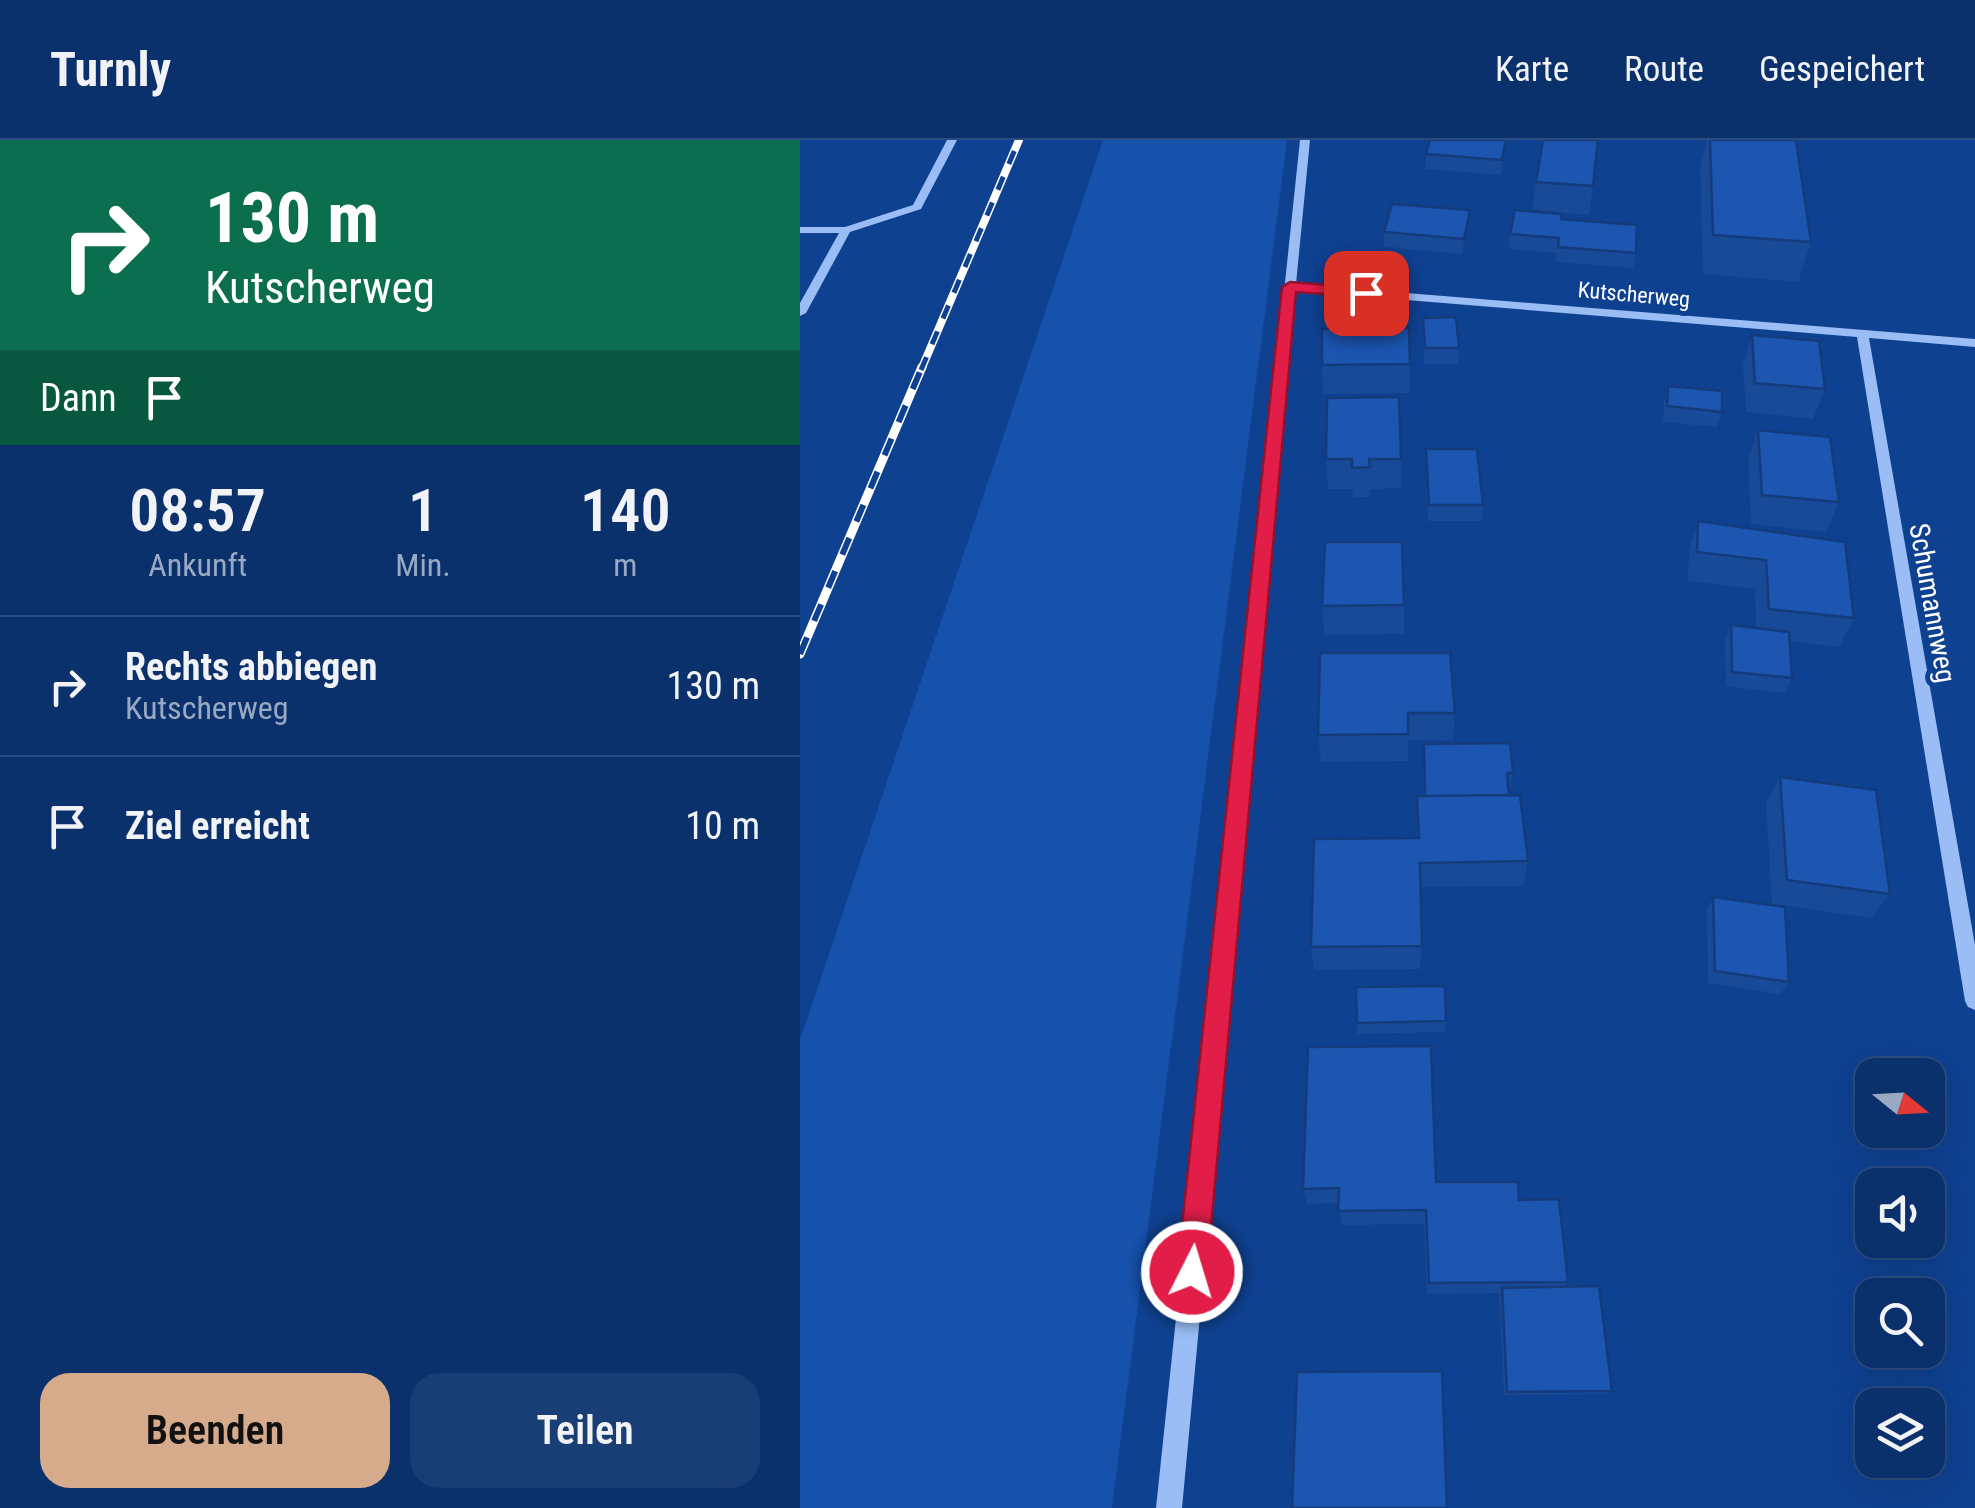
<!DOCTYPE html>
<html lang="de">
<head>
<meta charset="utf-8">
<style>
	body { margin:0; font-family:"Roboto Condensed",sans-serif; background:#193d75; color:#f1f3f6; height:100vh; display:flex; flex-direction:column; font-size:38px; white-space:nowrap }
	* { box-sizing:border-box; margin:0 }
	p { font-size:32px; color:#9aa9c2 }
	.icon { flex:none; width:55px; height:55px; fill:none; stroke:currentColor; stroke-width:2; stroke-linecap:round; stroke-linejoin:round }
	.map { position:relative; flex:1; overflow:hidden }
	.details { display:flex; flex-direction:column; background:#0b316d; width:800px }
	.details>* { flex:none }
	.hud { background:#0b6e4f; color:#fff; overflow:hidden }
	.needle { width:65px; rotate:108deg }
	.fabs { position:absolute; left:1055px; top:918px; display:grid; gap:20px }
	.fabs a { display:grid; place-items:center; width:90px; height:90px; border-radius:20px; background:#0b316d; box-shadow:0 10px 40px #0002,0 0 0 2px #2b4c80; font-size:50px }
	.pin { position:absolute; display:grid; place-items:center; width:85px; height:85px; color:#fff; margin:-42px; border-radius:20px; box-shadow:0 5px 15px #0006 }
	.me { position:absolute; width:110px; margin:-55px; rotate:5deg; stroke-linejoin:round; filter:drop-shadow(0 0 8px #0008) }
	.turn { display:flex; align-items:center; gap:35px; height:210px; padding:0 40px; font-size:45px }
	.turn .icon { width:130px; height:130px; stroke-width:2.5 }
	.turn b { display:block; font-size:70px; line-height:85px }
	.then { display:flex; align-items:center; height:95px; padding:0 40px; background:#0003; gap:20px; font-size:38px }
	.eta { display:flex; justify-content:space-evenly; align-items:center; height:170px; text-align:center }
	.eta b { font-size:60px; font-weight:600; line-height:70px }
	.button { display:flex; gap:20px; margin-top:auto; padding:20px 40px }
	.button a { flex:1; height:115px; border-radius:30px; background:#d6ab8b; color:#111; font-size:40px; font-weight:600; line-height:115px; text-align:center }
	.button a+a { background:#193d75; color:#f1f3f6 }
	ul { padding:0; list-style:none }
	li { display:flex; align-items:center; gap:30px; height:140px; padding:0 40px; border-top:2px solid #2b4c80 }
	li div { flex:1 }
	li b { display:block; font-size:38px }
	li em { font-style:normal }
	header { display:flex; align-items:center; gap:60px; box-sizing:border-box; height:140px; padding:0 50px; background:#0b316d; border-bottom:2px solid #2b4c80 }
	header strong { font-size:48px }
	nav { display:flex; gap:55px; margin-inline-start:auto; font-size:35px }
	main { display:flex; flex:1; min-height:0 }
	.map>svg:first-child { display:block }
	.green { fill:#1651ac }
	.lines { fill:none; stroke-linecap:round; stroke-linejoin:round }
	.minor { fill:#99bdf4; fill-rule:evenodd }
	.rail-far1-casing { stroke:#fff; stroke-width:8 }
	.rail-casing { stroke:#fff; stroke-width:9 }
	.rail-far1 { stroke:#0f4191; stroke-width:5; stroke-dasharray:14; stroke-linecap:butt }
	.rail { stroke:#0f4191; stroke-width:6; stroke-dasharray:18; stroke-linecap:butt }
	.wall { fill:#184a98 }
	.shaded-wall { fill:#143c7c }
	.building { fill:#1c56b1; stroke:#143c7c; stroke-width:2.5 }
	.route { fill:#e11d48; stroke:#92132f; stroke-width:2.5 }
	.labels { text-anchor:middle; stroke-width:10; stroke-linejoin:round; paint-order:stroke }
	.far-street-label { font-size:22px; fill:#fff; stroke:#0f4191 }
	.street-label { font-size:28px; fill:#fff; stroke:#0f4191 }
</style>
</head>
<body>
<header>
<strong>Turnly</strong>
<nav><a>Karte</a><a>Route</a><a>Gespeichert</a></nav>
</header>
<main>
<section class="details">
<div class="hud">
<div class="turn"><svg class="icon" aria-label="right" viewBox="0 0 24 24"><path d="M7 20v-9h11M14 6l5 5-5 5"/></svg><div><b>130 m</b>Kutscherweg</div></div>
<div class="then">Dann<svg class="icon" aria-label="arrive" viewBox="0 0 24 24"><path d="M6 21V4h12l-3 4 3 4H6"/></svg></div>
</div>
<div class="eta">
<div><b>08:57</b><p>Ankunft</p></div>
<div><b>1</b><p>Min.</p></div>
<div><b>140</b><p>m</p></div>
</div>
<ul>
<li><svg class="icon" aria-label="right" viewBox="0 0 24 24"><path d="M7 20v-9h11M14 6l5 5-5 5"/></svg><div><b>Rechts abbiegen</b><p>Kutscherweg</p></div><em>130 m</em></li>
<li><svg class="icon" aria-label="arrive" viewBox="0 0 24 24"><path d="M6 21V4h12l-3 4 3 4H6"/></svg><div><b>Ziel erreicht</b></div><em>10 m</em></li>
</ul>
<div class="button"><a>Beenden</a><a>Teilen</a></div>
</section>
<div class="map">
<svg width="1175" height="1368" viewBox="0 0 1175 1368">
	<rect width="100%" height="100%" fill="#0f4191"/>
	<path class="green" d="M303,0h184l-175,1368h-312v-468z"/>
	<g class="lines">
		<path class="minor" d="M147,0h10l-36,69 -71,23 -44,81 -6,3v-13l39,-70h-39v-6h45l68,-22z
			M500,0h10l-14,144 679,55v8l-106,-9 106,607v65l-7,-3 -3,-6 -108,-664 -561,-46 -114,1217h-26z"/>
		<defs>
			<path id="rail-far1" d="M121,230l98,-230"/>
			<path id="rail" d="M0,514l122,-287"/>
		</defs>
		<use href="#rail-far1" class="rail-far1-casing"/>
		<use href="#rail" class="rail-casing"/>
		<use href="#rail-far1" class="rail-far1"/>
		<use href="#rail" class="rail"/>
	</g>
	<path class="wall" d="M706,0l-5,35 -76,-6 1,-15z
		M907,0h89l15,102 -13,40 -95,-8 -3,-106z
		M736,42l57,4 -4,29 -57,-5z
		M670,70l-1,16 -6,28 -79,-7v-15z
		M761,79l75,34 -3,15 -77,-6 1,-9 -48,-4 1,-15z
		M623,178l36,30 -1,16h-34z
		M952,195l73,54 -12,30 -67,-7 -3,-47z
		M610,224v29l-87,1 -1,-29z
		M868,246l54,26 -5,15 -54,-5 1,-20z
		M958,290l81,72 -13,30 -75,-8 -3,-64z
		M626,309l57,56 -1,16h-54z
		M526,319h75v29l-31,1v8h-17l-1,-8h-24z
		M898,381l147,21 9,76 -15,29 -49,-6 2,37 -7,15 -59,-7 -1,-46 6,-15 25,3 -1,-39 -67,-8 1,-31z
		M604,465v29l-80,1 -2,-29z
		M520,513l135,60 -2,27h-45v21l-87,1 -3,-27z
		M624,604l89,29 -2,14h-3l1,8 19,66 -5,25 -103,1 2,59 -2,23 -106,1 -3,-23 106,-109v-42h7z
		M980,637l110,117 -19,24 -99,-14 -6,-101z
		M913,757l76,85 -9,12 -72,-11 -1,-73z
		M556,847l90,34 -1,11 -88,2z
		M636,1042l83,18 49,82 -4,5 48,104 -6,3 -102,1 -5,-102 -72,1 -3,-70 -83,1 -2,-22 -32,1 -4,-15z"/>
	<path class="shaded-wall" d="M670,70l-1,16 -6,28 1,-15z"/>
	<path class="building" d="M630,0h76l-4,20 -76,-6z
		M743,0h55l-5,46 -57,-4z
		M910,0h86l15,102 -98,-7z
		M592,64l78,6 -6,29 -80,-7z
		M715,70l47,4 -1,5 76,6 -1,28 -78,-6 1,-9 -49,-4z
		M656,177l3,31h-34l-2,-30z
		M609,188l1,36 -88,1v-36z
		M952,195l67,6 6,48 -70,-6z
		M868,246l54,5v21l-55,-6z
		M599,257l2,62h-32l1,8 -18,1v-9h-26l1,-61z
		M958,290l72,7 9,65 -77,-7z
		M626,309h51l6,56h-54z
		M898,381l147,21 9,76 -85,-9 -3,-49 -69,-8z
		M525,402h77l2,63 -82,1z
		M931,485l58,7 3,46 -60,-6z
		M520,513h130l5,60h-47v21l-90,1z
		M710,603l3,30h-6l2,22 -84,1 -1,-52z
		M980,637l96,13 14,104 -103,-14z
		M720,655l8,66 -108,2 2,83 -111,1 3,-108 105,-1 -2,-42z
		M913,757l72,10 4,75 -74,-11z
		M645,846l1,35 -89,2 -1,-36z
		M631,906l5,136h82l1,18 40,-1 9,83 -139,1 -3,-73 -88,1 1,-23 -36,1 5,-142z
		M799,1146l13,105 -105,1 -5,-104z
		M642,1231l5,137h-155l5,-136z"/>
	<path class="route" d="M490,142l76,6 7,5 -7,4 -70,-5 -89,980 -5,10 -10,4 -10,-4 -5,-10 105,-985z"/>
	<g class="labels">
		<g class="far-street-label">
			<text transform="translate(834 154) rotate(5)" y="8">Kutscherweg</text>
		</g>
		<g class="street-label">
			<text transform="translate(1133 463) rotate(80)" y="10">Schumannweg</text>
		</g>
	</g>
</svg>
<div class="fabs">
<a><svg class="needle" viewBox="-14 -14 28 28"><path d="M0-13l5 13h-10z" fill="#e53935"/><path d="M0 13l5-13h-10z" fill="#9aa9c2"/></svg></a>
<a><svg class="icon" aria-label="sound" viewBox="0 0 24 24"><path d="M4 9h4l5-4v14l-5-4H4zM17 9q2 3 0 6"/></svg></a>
<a><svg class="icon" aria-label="search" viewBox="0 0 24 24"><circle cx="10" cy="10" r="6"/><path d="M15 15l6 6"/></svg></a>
<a><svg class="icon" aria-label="layers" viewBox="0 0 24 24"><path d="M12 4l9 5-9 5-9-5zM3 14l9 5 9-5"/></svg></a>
</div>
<div class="pin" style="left:566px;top:153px;background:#d93025"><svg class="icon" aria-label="arrive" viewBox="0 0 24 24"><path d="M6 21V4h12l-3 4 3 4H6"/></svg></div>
<svg class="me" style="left:392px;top:1132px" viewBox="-20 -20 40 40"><circle r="17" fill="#e11d48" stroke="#fff" stroke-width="3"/><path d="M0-11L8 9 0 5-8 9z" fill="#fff"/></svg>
</div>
</main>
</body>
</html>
